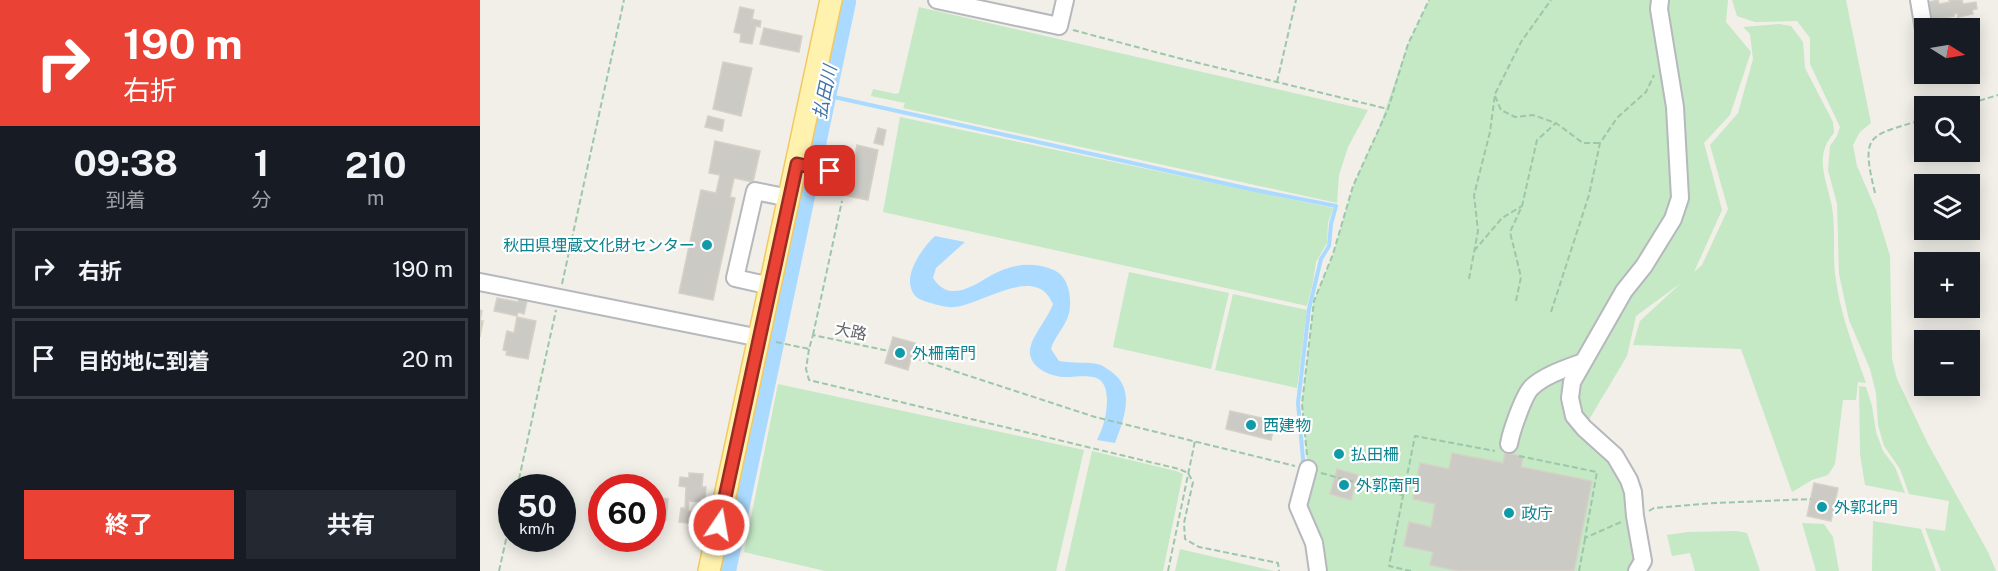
<!DOCTYPE html>
<html lang="ja">
<head>
<meta charset="utf-8">
<style>
	body { margin:0; font-family:"Public Sans","Noto Sans JP",sans-serif; background:#242831; color:#f1f3f6; height:100vh; display:flex; flex-direction:column; font-size:22px; white-space:nowrap }
	* { box-sizing:border-box; margin:0 }
	p { font-size:20px; color:#9ea1a6 }
	.icon { flex:none; width:33px; height:33px; fill:none; stroke:currentColor; stroke-width:2; stroke-linecap:round; stroke-linejoin:round }
	.map { position:relative; flex:1; overflow:hidden }
	.panel { display:flex; flex-direction:column; background:#171b24; width:480px }
	.panel>* { flex:none }
	.guide { background:#ea4335; color:#fff; overflow:hidden }
	.needle { width:39px; rotate:101deg }
	.fabs { position:absolute; left:1434px; top:18px; display:grid; gap:12px }
	.fabs a { display:grid; place-items:center; width:66px; height:66px; border-radius:0px; background:#171b24; box-shadow:0 3px 15px #0003; font-size:30px }
	.speed { position:absolute; left:18px; top:474px; display:flex; gap:12px; font-size:30px; font-weight:700; text-align:center }
	.speed>* { display:grid; place-content:center; width:78px; height:78px; border-radius:50%; background:#171b24; box-shadow:0 3px 15px #0003; line-height:1 }
	.speed small { font-size:15px; font-weight:400 }
	.speed .limit { border:9px solid #d22; background:#fff; color:#111 }
	.pin { position:absolute; display:grid; place-items:center; width:51px; height:51px; color:#fff; margin:-26px; border-radius:12px; box-shadow:0 3px 9px #0006 }
	.me { position:absolute; width:66px; margin:-33px; rotate:12deg; stroke-linejoin:round; filter:drop-shadow(0 0 4px #0008) }
	.turn { display:flex; align-items:center; gap:21px; height:126px; padding:0 24px; font-size:27px }
	.turn .icon { width:78px; height:78px; stroke-width:2.5 }
	.turn b { display:block; font-size:42px; line-height:51px }
	.eta { display:flex; justify-content:space-evenly; align-items:center; height:102px; text-align:center }
	.eta b { font-size:36px; font-weight:700; line-height:42px }
	.primary-button { display:flex; gap:12px; margin-top:auto; padding:12px 24px }
	.primary-button a { flex:1; height:69px; border-radius:0px; background:#ea4335; color:#fff; font-size:24px; font-weight:700; line-height:69px; text-align:center }
	.primary-button a+a { background:#242831; color:#f1f3f6 }
	ul { padding:0; list-style:none }
	li { display:flex; align-items:center; gap:18px; height:81px; margin:0 12px 9px; padding:0 12px; border:3px solid #363941; border-radius:0px }
	li div { flex:1 }
	li b { display:block; font-size:22px }
	li em { font-style:normal }
	main { display:flex; flex:1; min-height:0 }
	.map>svg:first-child { display:block }
	.green { fill:#c5e8c5 }
	.water { fill:#aadaff }
	.lines { fill:none; stroke-linecap:round; stroke-linejoin:round }
	.stream { stroke:#aadaff; stroke-width:4 }
	.river { stroke:#aadaff; stroke-width:22 }
	.building { fill:#cccac5; stroke:#d6d1c6; stroke-width:1.5 }
	.minor-casing { stroke:#b5b8bc; stroke-width:20 }
	.major-casing { stroke:#f2c960; stroke-width:24 }
	.path { stroke:#9cc7a9; stroke-width:2; stroke-dasharray:6 3; stroke-linecap:butt }
	.minor { stroke:#fff; stroke-width:16 }
	.major { stroke:#fff2af; stroke-width:21 }
	.route-casing { stroke:#982c22; stroke-width:15 }
	.route { stroke:#ea4335; stroke-width:10 }
	.culture-dot { fill:#0f9aa8; stroke:#fff; stroke-width:2 }
	.labels { text-anchor:middle; stroke-width:4.5; stroke-linejoin:round; paint-order:stroke }
	.culture-label { font-size:16px; fill:#0d838f; stroke:#fff; text-anchor:start }
	.street-label { font-size:16px; fill:#5f6368; stroke:#fff }
	.water-label { font-size:18px; font-style:italic; fill:#4174aa; stroke:#fff }
</style>
</head>
<body>
<main>
<section class="panel">
<div class="guide">
<div class="turn"><svg class="icon" aria-label="right" viewBox="0 0 24 24"><path d="M7 20v-9h11M14 6l5 5-5 5"/></svg><div><b>190 m</b>右折</div></div>
</div>
<div class="eta">
<div><b>09:38</b><p>到着</p></div>
<div><b>1</b><p>分</p></div>
<div><b>210</b><p>m</p></div>
</div>
<ul>
<li><svg class="icon" aria-label="right" viewBox="0 0 24 24"><path d="M7 20v-9h11M14 6l5 5-5 5"/></svg><div><b>右折</b></div><em>190 m</em></li>
<li><svg class="icon" aria-label="arrive" viewBox="0 0 24 24"><path d="M6 21V4h12l-3 4 3 4H6"/></svg><div><b>目的地に到着</b></div><em>20 m</em></li>
</ul>
<div class="primary-button"><a>終了</a><a>共有</a></div>
</section>
<div class="map">
<svg width="1518" height="571" viewBox="0 0 1518 571">
	<rect width="100%" height="100%" fill="#f1efe8"/>
	<path class="green" d="M949,0h299l-2,22 25,30 -21,63 -26,28 18,67 -28,62 8,-7 26,-56 -18,-64 28,-32 15,-54 -3,-25 -7,-7 36,-3 12,2 12,16 2,26 28,54 1,11c-21,23 -7,48 -2,74 4,24 0,50 4,74 5,35 18,68 30,102l-8,-1 -2,18h-13l-8,64 -7,11 -16,5 -20,12 -51,-143 -108,-4 7,-24 41,-38 -45,33 -9,40 -43,72 45,52 8,91h-319l-20,-65 10,-37 -6,-65 12,-103 19,-47 20,-68 26,-58 29,-84z
		M1252,0h114l25,123 -11,9 -7,13 4,21 19,44 14,46 2,103 5,20 31,65 60,108 8,19h-55l-16,-43 20,3 4,-30 -40,-7 -9,-25 -16,-23 -6,-21 -2,-32 -6,-24 -21,-49 -10,-46 -2,-70 -9,-34 2,-24 7,-10 3,-9 -30,-63v-26l-13,-17 -42,1 -18,-6z
		M439,7l449,103 -20,37 -9,28 -2,28 -434,-95 2,-5 -34,-7 2,-7 23,5 3,-1z
		M420,117l433,91 -5,15 -1,20 -11,19 -3,20 -6,24 -424,-94z
		M649,272l100,21 -18,76 -98,-22z
		M753,294l74,16 -10,78 -82,-18z
		M298,384l306,66 -28,121h-231l-81,-19z
		M1379,386l7,1 6,19 4,26 7,19 12,16 10,26 -40,-8 -5,-31z
		M612,451l84,20 7,3 -20,97h-98z
		M1393,521l48,8 15,42h-64z
		M1322,523l22,1 9,13 6,34h-23z
		M1257,531l10,2 13,38h-65l-5,-18 -18,3 -5,-21 21,-3z
		M700,549l94,22h-99z"/>
	<path class="water" d="M455,236l30,6 -29,26 -3,10c4,6 10,12 18,13 14,1 27,-8 39,-15 19,-11 41,-15 61,-7 16,5 20,23 19,38 -1,17 -14,26 -19,42l8,12c14,3 28,0 42,4 4,2 8,5 12,8 23,18 10,48 2,70l-18,-3c7,-14 10,-26 10,-41 -1,-29 -21,-22 -41,-22 -14,0 -34,-8 -36,-23 -2,-14 18,-35 23,-50 -3,-6 -8,-14 -15,-16 -24,-9 -61,17 -84,19 -7,1 -16,-2 -23,-4 -12,-3 -19,-6 -21,-20 -1,-16 14,-37 25,-47z"/>
	<g class="lines">
		<path class="stream" d="M345,95l425,94 86,17 -5,18 -2,22 -8,13 -12,50 -11,94 5,56 -1,9"/>
		<path class="river" d="M245,571l120,-569 -1,-2"/>
	</g>
	<path class="building" d="M1458,0l1,4 11,-2 -1,-2h13l1,4 13,-2 1,7 -5,1 1,4 -15,3v-4l-4,1v2l-22,4 -3,-18z
		M260,7l14,3 -2,9 9,2 -1,6 -4,-1 -4,18 -12,-2 1,-8 -7,-2z
		M1478,23l1,5h-29v-1z
		M284,28l38,8 -3,16 -39,-8z
		M243,62l29,6 -11,48 -28,-7z
		M228,116l16,4 -2,11 -17,-4z
		M398,128l8,2 -3,15 -9,-2z
		M235,141l45,10 -7,31 -19,-4 -4,19 5,1 -22,102 -34,-7 22,-103 15,3 4,-18 -11,-2z
		M377,145l21,5 -10,50 -21,-4z
		M17,298l21,4 1,-3 8,2 -3,13 -6,-2 -1,4 -23,-5z
		M0,310l2,1 -2,10h3l-3,16z
		M37,317l19,4 -8,38 -22,-4 1,-4 -4,-1 4,-19 7,2z
		M413,337l22,6 -7,27 -23,-7z
		M750,411l45,10 -4,19 -45,-11z
		M972,453l51,10 2,-10 18,3 -2,11 71,14 -18,90h-116l-28,-6 3,-13 -29,-6 5,-24 22,5 4,-23 -22,-5 7,-36 29,6z
		M857,469l21,6 -7,25 -21,-6z
		M209,473l14,1 -1,13h4l-1,11h-4l-1,4 -11,-1 -1,10h9v13l-18,-2 2,-14h4l1,-21 -7,-1 1,-9 9,1z
		M1334,483l24,5 -7,33 -24,-5z
		M172,497l16,2 -2,21 -14,-1z"/>
	<g class="lines">
		<defs>
			<path id="minor" d="M457,0l122,26 6,-26
				M1439,0l5,30
				M317,164l33,7
				M0,282l280,56
				M291,286l-36,-8 20,-87 34,7
				M1029,444c2,-12 15,-50 23,-57 13,-12 35,-19 51,-25
				M828,469l-10,37 16,37 4,28
				M1157,571l6,-10 -8,-45 -2,-24 -4,-12 -14,-24 -31,-28 -10,-12 -4,-18 2,-16 52,-91 20,-25 29,-47 7,-21 -5,-91 -16,-98 1,-9"/>
			<path id="major" d="M229,571l122,-571"/>
		</defs>
		<use href="#minor" class="minor-casing"/>
		<use href="#major" class="major-casing"/>
		<path class="path" d="M593,30l105,28 210,51
			M797,82l19,-82
			M1015,96l6,14 14,7 18,-2 23,8 27,20h17
			M1482,106l36,-11
			M1395,193c-15,-62 -6,-56 49,-74
			M994,251l28,-33 20,-12
			M989,279l9,-48 -4,-36 16,-63 5,-38 26,-52 30,-42
			M82,284l62,-284
			M1036,301l5,-24 -11,-45 12,-26 15,-66 19,-17
			M1071,312l38,-117 11,-52 17,-25 29,-26 8,-17
			M333,335l29,-134
			M296,342l33,7 4,-14 76,16
			M329,349l-3,20 3,11 370,89 9,4 5,9 -9,41 1,16 14,8 79,16 1,8
			M431,357l184,60 200,49
			M827,455l-5,-51 12,-103 19,-47 20,-68 35,-77 20,-65 21,-44
			M1039,456l78,16 -12,66 36,-16
			M841,473l81,22
			M37,488l39,-178
			M1169,511l5,-3 61,-5 96,-4
			M19,571l13,-58
			M688,571l27,-130
			M931,571l-22,-5 26,-130 80,15
			M1099,571l6,-32"/>
		<use href="#minor" class="minor"/>
		<use href="#major" class="major"/>
	</g>
	<g class="lines">
		<defs>
			<path id="route" d="M239,525l78,-361 33,7"/>
		</defs>
		<use href="#route" class="route-casing"/>
		<use href="#route" class="route"/>
	</g>
	<g class="culture-dot">
		<circle cx="227" cy="245" r="6"/>
		<circle cx="420" cy="353" r="6"/>
		<circle cx="771" cy="425" r="6"/>
		<circle cx="859" cy="454" r="6"/>
		<circle cx="864" cy="485" r="6"/>
		<circle cx="1342" cy="507" r="6"/>
		<circle cx="1029" cy="513" r="6"/>
	</g>
	<g class="labels">
		<g class="culture-label">
			<text x="215" y="251" text-anchor="end">秋田県埋蔵文化財センター</text>
			<text x="432" y="359">外柵南門</text>
			<text x="783" y="431">西建物</text>
			<text x="871" y="460">払田柵</text>
			<text x="876" y="491">外郭南門</text>
			<text x="1354" y="513">外郭北門</text>
			<text x="1041" y="519">政庁</text>
		</g>
		<g class="street-label">
			<text transform="translate(371 331) rotate(12)" y="6">大路</text>
		</g>
		<g class="water-label">
			<text transform="translate(345 92) rotate(-78)" y="6">払田川</text>
		</g>
	</g>
</svg>
<div class="fabs">
<a><svg class="needle" viewBox="-14 -14 28 28"><path d="M0-13l5 13h-10z" fill="#e53935"/><path d="M0 13l5-13h-10z" fill="#9ea1a6"/></svg></a>
<a><svg class="icon" aria-label="search" viewBox="0 0 24 24"><circle cx="10" cy="10" r="6"/><path d="M15 15l6 6"/></svg></a>
<a><svg class="icon" aria-label="layers" viewBox="0 0 24 24"><path d="M12 4l9 5-9 5-9-5zM3 14l9 5 9-5"/></svg></a>
<a>+</a>
<a>−</a>
</div>
<div class="speed"><div>50<small>km/h</small></div><div class="limit">60</div></div>
<div class="pin" style="left:350px;top:171px;background:#d93025"><svg class="icon" aria-label="arrive" viewBox="0 0 24 24"><path d="M6 21V4h12l-3 4 3 4H6"/></svg></div>
<svg class="me" style="left:239px;top:525px" viewBox="-20 -20 40 40"><circle r="17" fill="#ea4335" stroke="#fff" stroke-width="3"/><path d="M0-11L8 9 0 5-8 9z" fill="#fff"/></svg>
</div>
</main>
</body>
</html>
